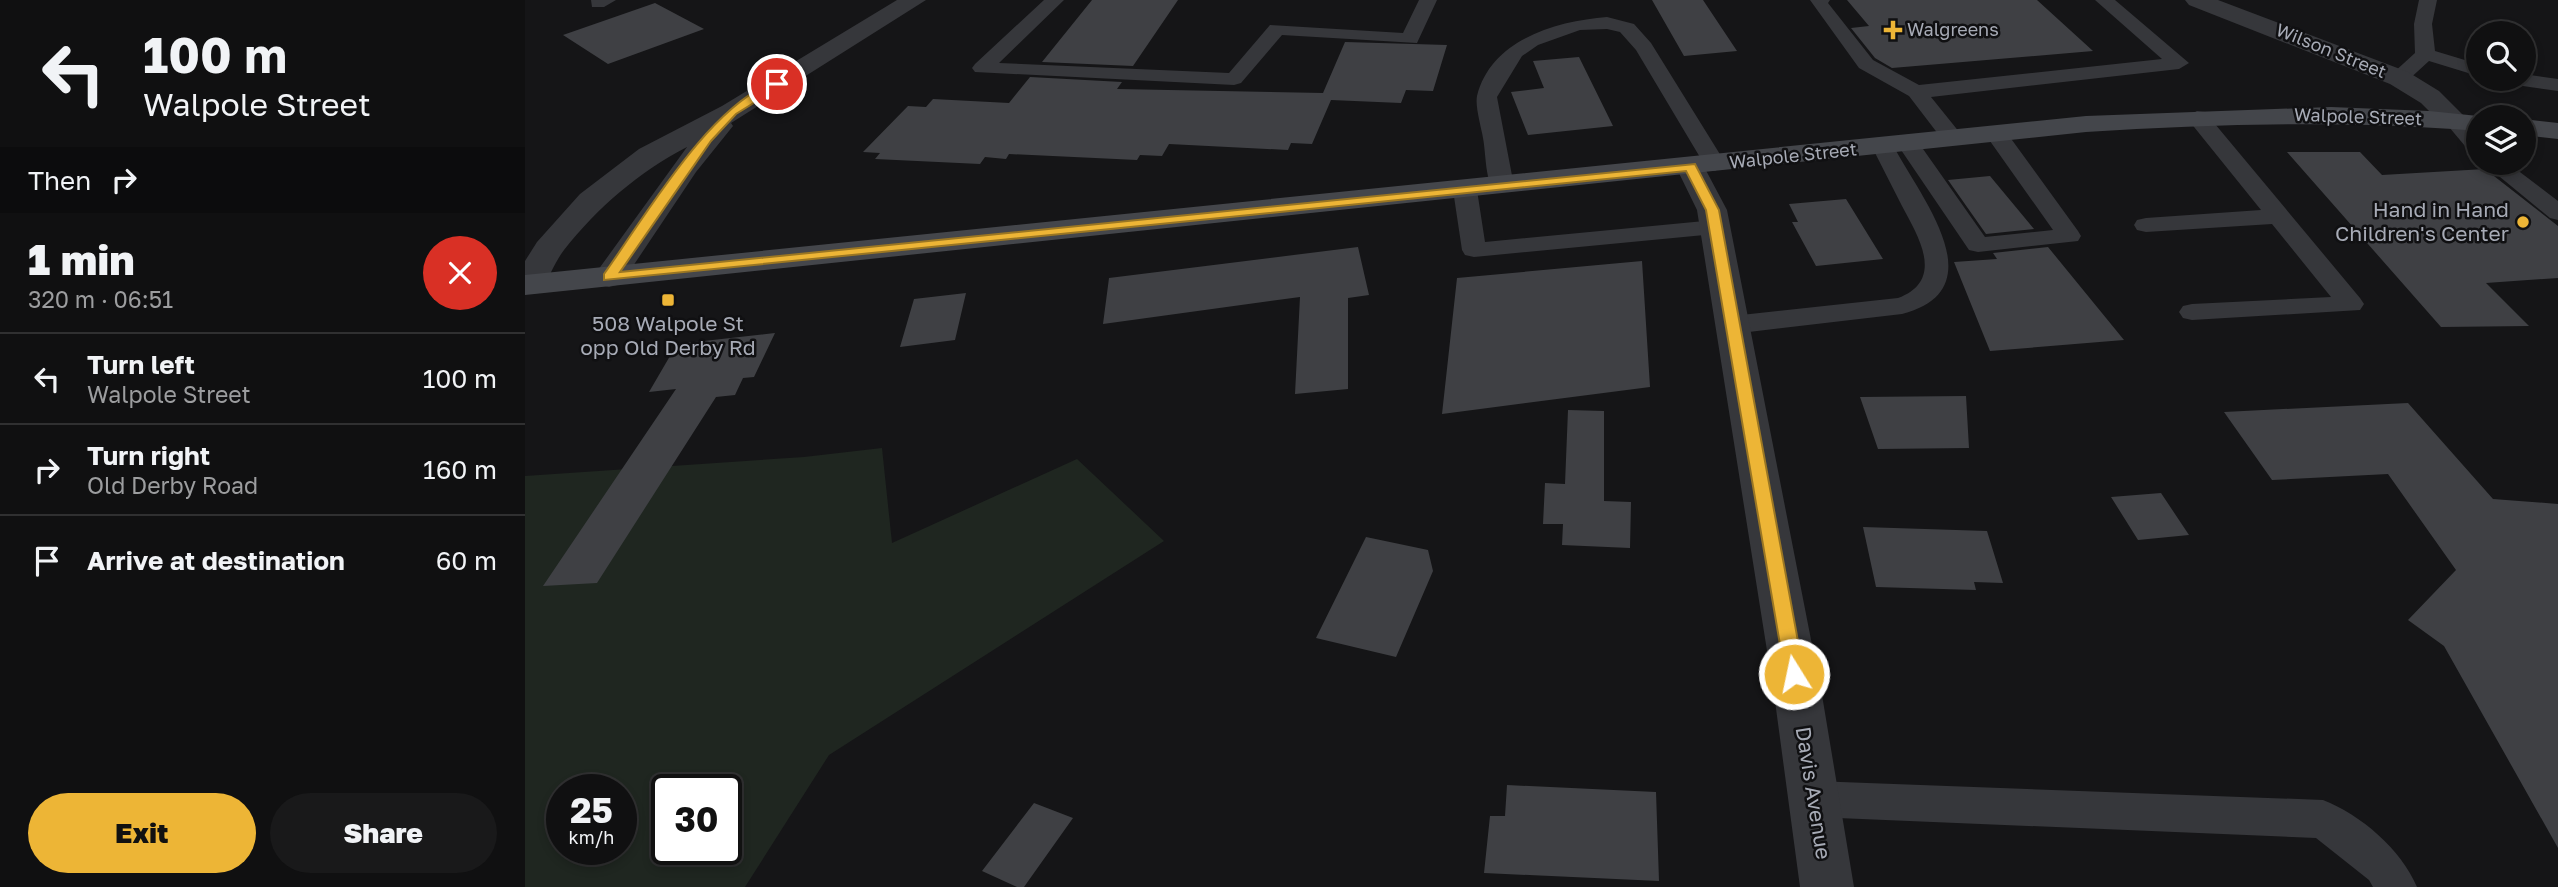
<!DOCTYPE html>
<html lang="en">
<head>
<meta charset="utf-8">
<style>
	body { margin:0; font-family:"Golos Text",sans-serif; background:#19191a; color:#f1f3f6; height:100vh; display:flex; flex-direction:column; font-size:26px; white-space:nowrap }
	* { box-sizing:border-box; margin:0 }
	p { font-size:23px; color:#9c9d9f }
	.icon { flex:none; width:38px; height:38px; fill:none; stroke:currentColor; stroke-width:2; stroke-linecap:round; stroke-linejoin:round }
	.map { position:relative; flex:1; overflow:hidden }
	.drawer { display:flex; flex-direction:column; background:#101011; width:525px }
	.drawer>* { flex:none }
	.guide { background:#101011; color:#f1f3f6; overflow:hidden }
	.buttons { position:absolute; left:1941px; top:21px; display:grid; gap:14px }
	.buttons a { display:grid; place-items:center; width:70px; height:70px; border-radius:50%; background:#101011; box-shadow:0 4px 10px #0003,0 0 0 2px #303031; font-size:35px }
	.speed { position:absolute; left:21px; top:774px; display:flex; gap:14px; font-size:35px; font-weight:700; text-align:center }
	.speed>* { display:grid; place-content:center; width:91px; height:91px; border-radius:50%; background:#101011; box-shadow:0 4px 10px #0003,0 0 0 2px #303031; line-height:1 }
	.speed small { font-size:18px; font-weight:400 }
	.speed .limit { border:4px solid #111; border-radius:10px; background:#fff; color:#111 }
	.pin { position:absolute; display:grid; place-items:center; width:60px; height:60px; color:#fff; margin:-30px; border:4px solid #fff; border-radius:50%; box-shadow:0 2px 7px #0007 }
	.me { position:absolute; width:77px; margin:-38px; rotate:350deg; stroke-linejoin:round; filter:drop-shadow(0 0 5px #0008) }
	.turn { display:flex; align-items:center; gap:24px; height:147px; padding:0 28px; font-size:32px }
	.turn .icon { width:91px; height:91px; stroke-width:2.5 }
	.turn b { display:block; font-size:49px; line-height:60px }
	.then { display:flex; align-items:center; height:66px; padding:0 28px; background:#0003; gap:14px; font-size:26px }
	.round { display:grid; place-items:center; flex:none; width:74px; height:74px; border-radius:37px; background:#19191a }
	.overview { display:flex; align-items:center; justify-content:space-between; height:119px; padding:0 28px }
	h1 { font-size:42px; font-weight:800; line-height:52px }
	.primary-button { display:flex; gap:14px; margin-top:auto; padding:14px 28px }
	.primary-button a { flex:1; height:80px; border-radius:42px; background:#edb536; color:#111; font-size:28px; font-weight:800; line-height:80px; text-align:center }
	.primary-button a+a { background:#19191a; color:#f1f3f6 }
	ul { padding:0; list-style:none }
	li { display:flex; align-items:center; gap:21px; height:91px; padding:0 28px; border-top:2px solid #303031 }
	li div { flex:1 }
	li b { display:block; font-size:26px }
	li em { font-style:normal }
	main { display:flex; flex:1; min-height:0 }
	.map>svg:first-child { display:block }
	.green { fill:#1f2620; fill-rule:evenodd }
	.building { fill:#3f4044 }
	.lines { fill:none; stroke-linecap:round; stroke-linejoin:round }
	.service { fill:#36373b; fill-rule:evenodd }
	.minor { fill:#36373b; fill-rule:evenodd }
	.tertiary { fill:#36373b; fill-rule:evenodd }
	.secondary { fill:#44464b; fill-rule:evenodd }
	.route { fill:#edb536; stroke:#9a7623; stroke-width:2 }
	.poi-dot { fill:#edb536; stroke:#101012; stroke-width:2.5 }
	.labels { text-anchor:middle; stroke-width:5; stroke-linejoin:round; paint-order:stroke }
	.far-poi-label { font-size:18px; fill:#a7abb6; stroke:#101012; text-anchor:start }
	.far-street-label { font-size:18px; fill:#a7abb6; stroke:#101012 }
	.poi-label { font-size:21px; fill:#a7abb6; stroke:#101012; text-anchor:end }
	.street-label { font-size:21px; fill:#a7abb6; stroke:#101012 }
</style>
</head>
<body>
<main>
<section class="drawer">
<div class="guide">
<div class="turn"><svg class="icon" aria-label="left" viewBox="0 0 24 24"><path d="M17 20v-9H6M10 6l-5 5 5 5"/></svg><div><b>100 m</b>Walpole Street</div></div>
<div class="then">Then<svg class="icon" aria-label="right" viewBox="0 0 24 24"><path d="M7 20v-9h11M14 6l5 5-5 5"/></svg></div>
</div>
<div class="overview"><div><h1>1 min</h1><p>320 m · 06:51</p></div><a class="round" style="background:#d93025;color:#fff"><svg class="icon" aria-label="close" viewBox="0 0 24 24"><path d="M6 6l12 12M18 6L6 18"/></svg></a></div>
<ul>
<li><svg class="icon" aria-label="left" viewBox="0 0 24 24"><path d="M17 20v-9H6M10 6l-5 5 5 5"/></svg><div><b>Turn left</b><p>Walpole Street</p></div><em>100 m</em></li>
<li><svg class="icon" aria-label="right" viewBox="0 0 24 24"><path d="M7 20v-9h11M14 6l5 5-5 5"/></svg><div><b>Turn right</b><p>Old Derby Road</p></div><em>160 m</em></li>
<li><svg class="icon" aria-label="arrive" viewBox="0 0 24 24"><path d="M6 21V4h12l-3 4 3 4H6"/></svg><div><b>Arrive at destination</b></div><em>60 m</em></li>
</ul>
<div class="primary-button"><a>Exit</a><a>Share</a></div>
</section>
<div class="map">
<svg width="2033" height="887" viewBox="0 0 2033 887">
	<rect width="100%" height="100%" fill="#151517"/>
	<path class="green" d="M357,448l10,95 185,-84 87,82 -335,214 -84,132h-220v-411l279,-19zM37,789h59v60h-59zM142,789h59v60h-59z"/>
	<path class="building" d="M567,0h86l-45,66 -91,-4z
		M1127,0h51l34,51 -53,5z
		M1322,0h190l56,51 -201,17 -17,-10 -24,-30 18,-2z
		M130,3l49,26 -96,35 -45,-29z
		M820,42l102,3 -14,46 -27,-1 -5,13 -70,-3 -19,44 -21,-1 -3,7 -119,-6 -7,12 -22,-1 -3,5 -128,-6 -3,5 -21,-2 -5,7 -105,-5 5,-6 -17,-1 45,-46 18,1 7,-8 76,4 21,-26 92,5 -5,7 206,4z
		M1054,57l34,69 -85,9 -17,-43 33,-4 -11,-27z
		M1762,152h73l22,23 103,-6 73,57v52l-72,5 43,43 -88,1z
		M1465,176l44,53 -48,5 -38,-54z
		M1321,199l37,60 -67,7 -24,-44h6l-9,-18z
		M833,247l11,48 -21,3v91l-53,5 5,-97 -197,27 6,-46z
		M1523,247l76,93 -134,11 -36,-89 43,-3 -4,-6z
		M1117,261l8,126 -208,27 15,-136z
		M441,293l-11,47 -55,7 14,-48z
		M250,333l-21,44 -11,1 -8,17 -19,2 -119,186 -54,3 133,-197 -27,3 28,-48z
		M1441,396l3,52 -91,1 -18,-52z
		M1883,403l85,96 65,5v344l-114,-202 -36,-26 48,-50 -68,-96 -116,6 -48,-68z
		M1043,410l36,1v90l27,1 -1,46 -68,-3 1,-21h-20l2,-41 20,1z
		M1636,493l28,42 -51,5 -27,-43z
		M1338,527l124,4 16,52 -29,-1 2,8 -100,-3z
		M841,537l62,13 5,21 -37,86 -80,-19z
		M982,785l149,7 3,89 -175,-8 6,-57h15z
		M509,803l39,15 -49,69h-7l-35,-16z"/>
	<g class="lines">
		<path class="service" d="M66,0h25l-12,7h-12z
			M519,0h20l-65,63 230,10 41,-48 133,8 16,-33h18l-20,43 -135,-8 -41,48 -7,2 -259,-13 -3,-4 3,-4z
			M1285,0h20l-2,3 45,57 46,25 243,-26 -67,-59h20l74,63 -10,6 -248,28 33,41 -11,7 -8,-2 -36,-47 -50,-28z
			M1894,0h18l-5,24 3,27 43,13v12l-49,-15 -23,21h-14l-3,-4 3,-4 23,-21 -1,-29z
			M1082,17l27,7 17,19 75,121 -11,7 -8,-2 -71,-119 -16,-18 -13,-3 -27,1 -42,15 -16,11 -25,41 17,89 -4,5h-16c-9,-13 -8,-37 -11,-53 -2,-12 -8,-31 -6,-42 14,-57 80,-75 130,-79z
			M1998,74l35,5v12l-42,-6 -10,-6h17z
			M1672,111l8,1 155,186 4,6 -4,6 -168,10 -9,-2 -4,-6 4,-6 9,-2 139,-7 -59,-73 -126,8 -9,-2 -3,-5 3,-5 9,-2 115,-8 -75,-93z
			M1930,115l8,1 15,18v20l-8,-2 -26,-31z
			M1471,128l8,1 74,102 3,5 -3,5 -100,11 -9,-2 -72,-106 3,-5h16l69,98 68,-7 -68,-96z
			M1358,140l11,7c27,51 103,142 8,167l-170,20 -9,-3 -4,-6 4,-6 9,-3 166,-18c48,-18 20,-62 4,-92 -10,-20 -20,-39 -30,-59z
			M1958,163h25l50,38v19l-8,-2z
			M940,183l8,2 4,5 8,52 230,-22 9,2 3,5 -3,5 -9,2 -241,23 -9,-2 -3,-5 -9,-60 4,-5z
			M1289,781l509,19c38,15 78,49 94,87h-44l-4,-7 -53,-42 -502,-21 -14,-5 -6,-13 6,-13z"/>
		<path class="minor" d="M372,0h29l-195,123 2,3 -37,46 -75,112 -12,3 -12,-3 -4,-7 94,-130c-48,25 -89,60 -123,103 -10,13 -15,29 -24,42l-15,2v-33l12,-19 43,-48 59,-45 83,-43z
			M1166,158l10,3 26,49 96,491 31,186h-54l-25,-186 -78,-491 -21,-43 5,-6z"/>
		<path class="tertiary" d="M1660,0h33l190,72 31,19 30,30 -4,6h-20l-24,-24 -31,-19 -201,-79z"/>
		<path class="secondary" d="M1806,107l98,4 59,6h-10v14c-131,-11 -261,-7 -392,1l-1561,163v-20l1561,-159z
			M1998,119l35,4v16l-35,-4z"/>
	</g>
	<path class="route" d="M252,81l6,3 -2,2 -45,28 -25,27 -91,131 1075,-108 24,46 85,464 -3,6h-14l-2,-6 -79,-464 -20,-39 -1082,109v-6c41,-57 106,-171 173,-193z"/>
	<g class="poi-dot">
		<path d="M1364.5 19.5h7v7h7v7h-7v7h-7v-7h-7v-7h7z"/>
		<circle cx="1998" cy="222" r="7"/>
		<rect x="136" y="293" width="14" height="14" rx="3.5"/>
	</g>
	<g class="labels">
		<g class="far-poi-label">
			<text x="1382" y="36">Walgreens</text>
		</g>
		<g class="far-street-label">
			<text transform="translate(1806 51) rotate(22)" y="6">Wilson Street</text>
			<text transform="translate(1833 117) rotate(2)" y="6">Walpole Street</text>
			<text transform="translate(1268 156) rotate(-6)" y="6">Walpole Street</text>
		</g>
		<g class="poi-label">
			<text x="1984" y="217">Hand in Hand<tspan x="1984" dy="24">Children's Center</tspan></text>
			<text x="143" y="331" text-anchor="middle">508 Walpole St<tspan x="143" dy="24">opp Old Derby Rd</tspan></text>
		</g>
		<g class="street-label">
			<text transform="translate(1288 793) rotate(81)" y="7">Davis Avenue</text>
		</g>
	</g>
</svg>
<div class="buttons">
<a><svg class="icon" aria-label="search" viewBox="0 0 24 24"><circle cx="10" cy="10" r="6"/><path d="M15 15l6 6"/></svg></a>
<a><svg class="icon" aria-label="layers" viewBox="0 0 24 24"><path d="M12 4l9 5-9 5-9-5zM3 14l9 5 9-5"/></svg></a>
</div>
<div class="speed"><div>25<small>km/h</small></div><div class="limit">30</div></div>
<div class="pin" style="left:252px;top:84px;background:#d93025"><svg class="icon" aria-label="arrive" viewBox="0 0 24 24"><path d="M6 21V4h12l-3 4 3 4H6"/></svg></div>
<svg class="me" style="left:1269px;top:674px" viewBox="-20 -20 40 40"><circle r="17" fill="#edb536" stroke="#fff" stroke-width="3"/><path d="M0-11L8 9 0 5-8 9z" fill="#fff"/></svg>
</div>
</main>
</body>
</html>
